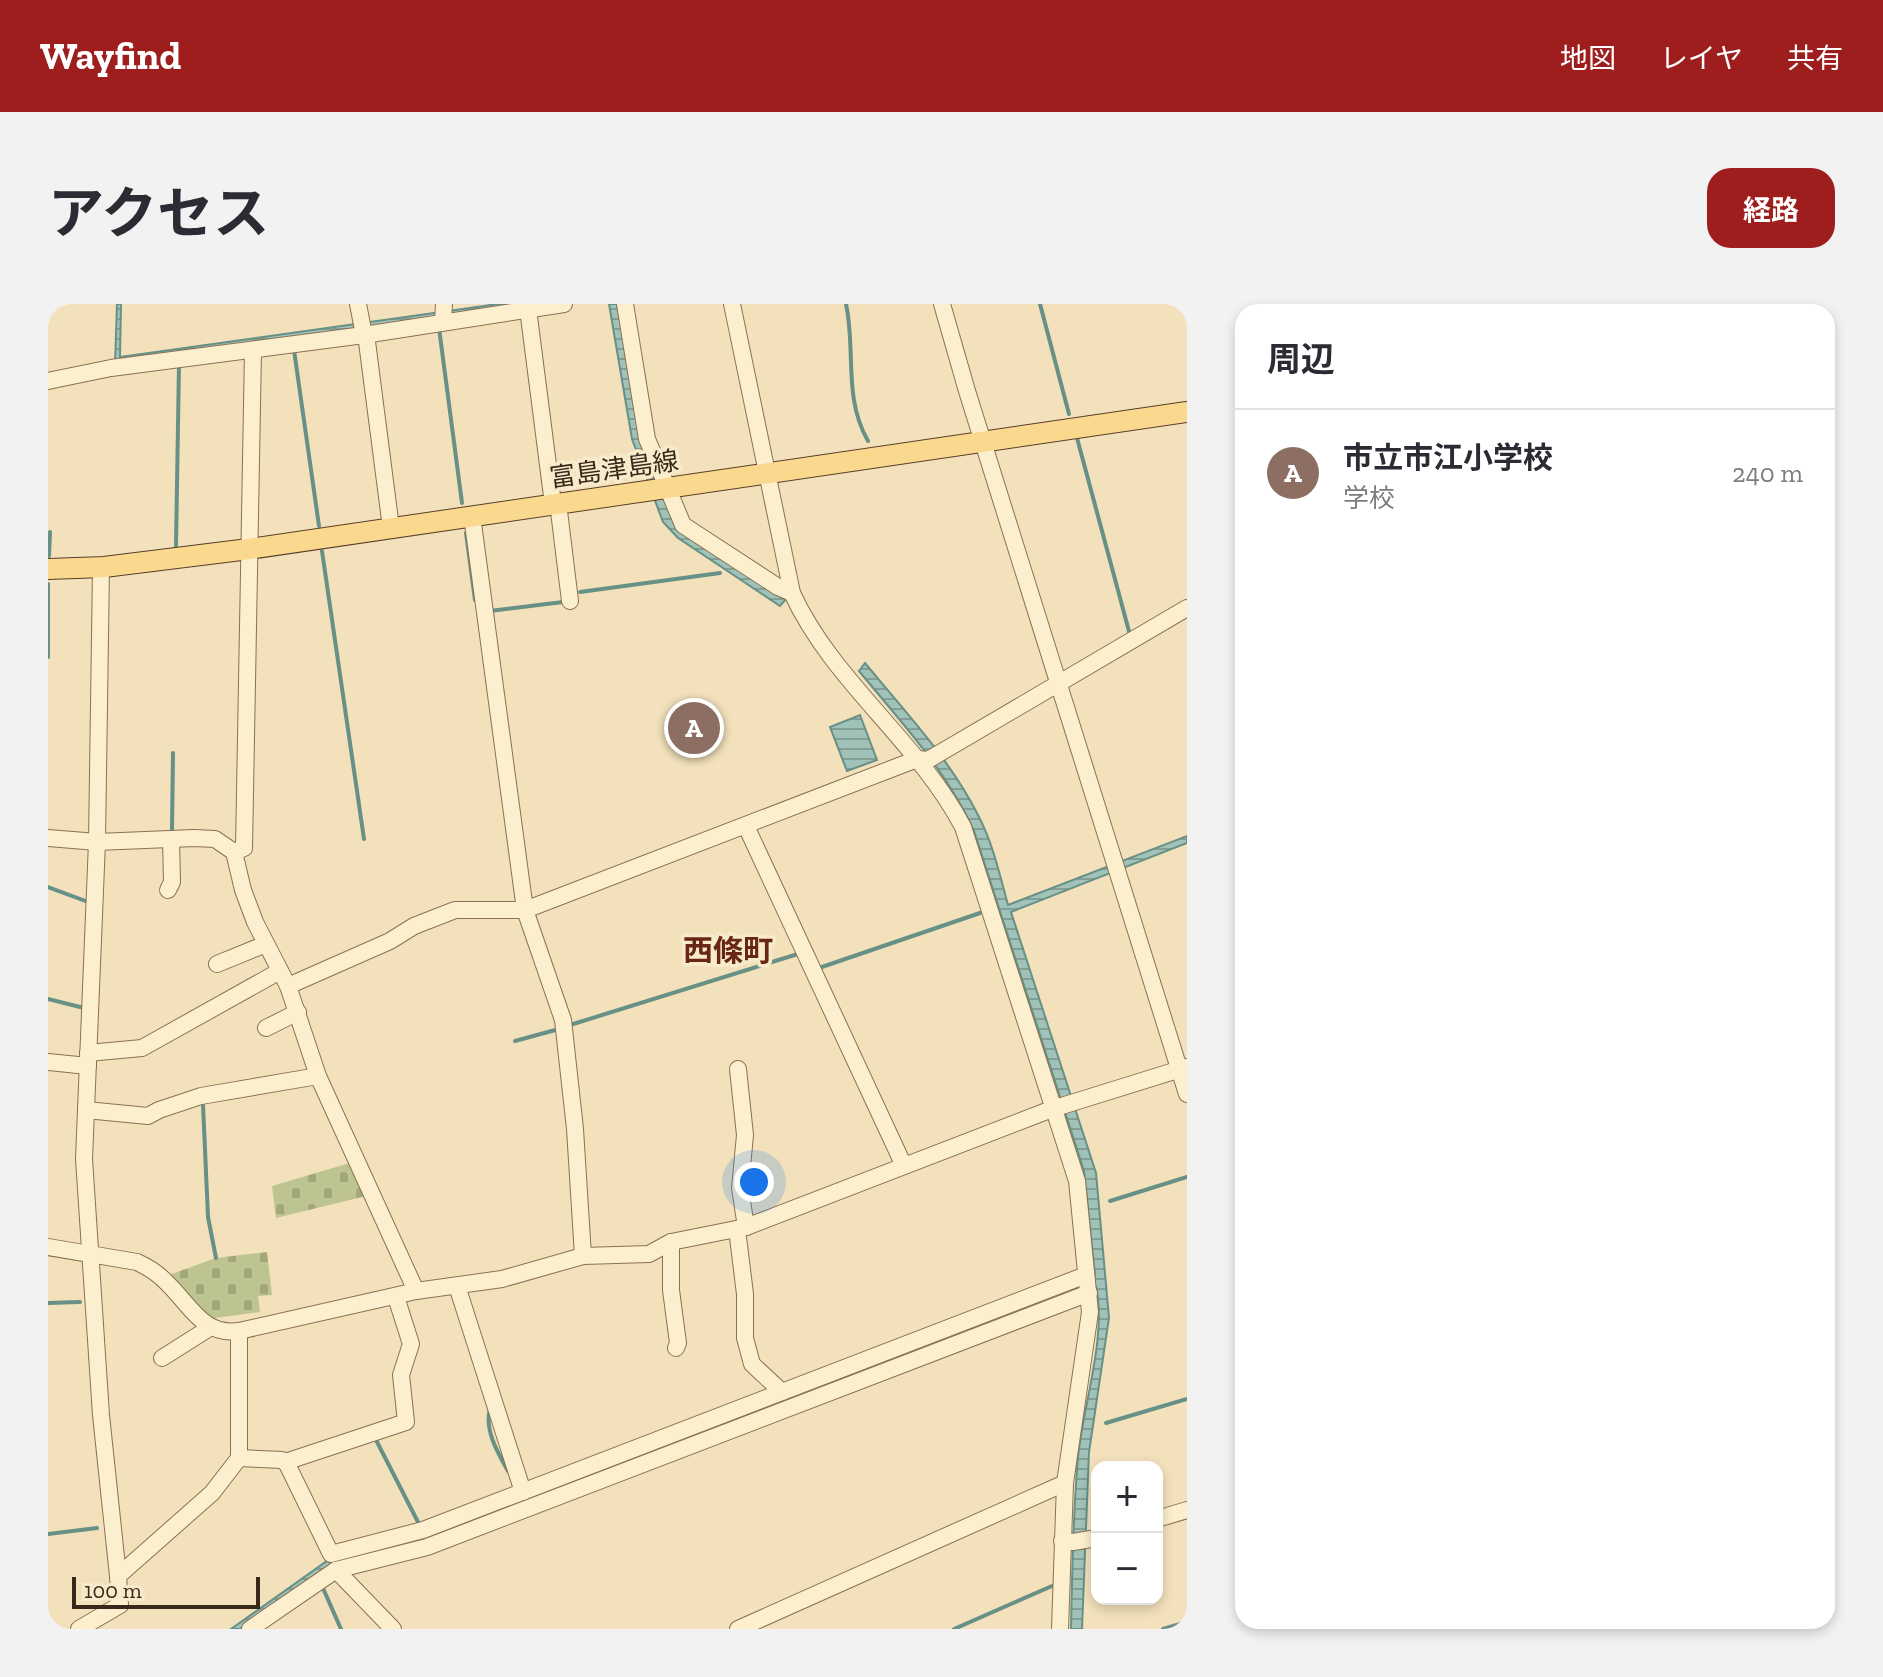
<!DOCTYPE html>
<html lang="ja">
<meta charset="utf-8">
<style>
:root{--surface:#fff;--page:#f2f2f3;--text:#2b2b33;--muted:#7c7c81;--line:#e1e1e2;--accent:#9e1e1e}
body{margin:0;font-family:"Zilla Slab","Noto Sans JP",serif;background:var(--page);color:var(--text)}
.controls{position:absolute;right:24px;bottom:24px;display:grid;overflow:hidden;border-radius:16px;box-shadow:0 4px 12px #0003}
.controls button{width:72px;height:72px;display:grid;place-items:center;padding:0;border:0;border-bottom:2px solid var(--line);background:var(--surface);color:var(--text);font:40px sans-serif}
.scale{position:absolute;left:24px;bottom:20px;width:188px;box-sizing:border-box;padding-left:8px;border:4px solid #38281a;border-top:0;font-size:22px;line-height:28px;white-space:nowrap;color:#38281a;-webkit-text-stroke:6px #f8ebcb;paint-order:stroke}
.you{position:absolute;left:706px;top:878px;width:28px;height:28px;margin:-20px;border:6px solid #fff;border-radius:50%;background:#1a73e8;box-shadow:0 0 0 12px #1a73e833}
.badge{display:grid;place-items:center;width:52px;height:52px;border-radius:50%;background:var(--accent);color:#fff;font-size:26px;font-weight:700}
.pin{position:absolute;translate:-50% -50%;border:4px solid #fff;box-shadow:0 2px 8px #0006}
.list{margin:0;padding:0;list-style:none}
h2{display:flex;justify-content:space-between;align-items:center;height:104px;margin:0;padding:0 32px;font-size:34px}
h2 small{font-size:26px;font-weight:400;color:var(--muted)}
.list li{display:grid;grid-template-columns:52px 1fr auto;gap:24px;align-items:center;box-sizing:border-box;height:128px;padding:0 32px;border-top:2px solid var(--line)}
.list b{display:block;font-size:30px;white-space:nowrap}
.list p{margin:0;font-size:26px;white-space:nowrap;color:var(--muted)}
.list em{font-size:26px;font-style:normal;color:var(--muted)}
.map{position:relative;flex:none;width:1139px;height:1325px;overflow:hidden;border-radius:24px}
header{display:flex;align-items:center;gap:48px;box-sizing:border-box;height:112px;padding:0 40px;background:var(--accent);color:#fff}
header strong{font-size:38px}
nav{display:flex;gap:44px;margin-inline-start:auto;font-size:28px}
.intro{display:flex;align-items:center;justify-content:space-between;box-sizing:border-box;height:192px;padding:0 48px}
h1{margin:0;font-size:56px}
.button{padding:20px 36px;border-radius:24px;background:var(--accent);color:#fff;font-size:28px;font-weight:700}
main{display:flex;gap:48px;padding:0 48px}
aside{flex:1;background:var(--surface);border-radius:24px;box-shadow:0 4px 12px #0003}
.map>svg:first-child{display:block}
.cemetery{fill:url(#cemetery-stones)}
.water{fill:url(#water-rules);stroke:#679086;stroke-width:2}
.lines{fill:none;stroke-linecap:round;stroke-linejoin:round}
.stream{stroke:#679086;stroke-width:4}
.minor-casing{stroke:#8a7153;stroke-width:18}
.major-casing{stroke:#573e29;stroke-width:22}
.minor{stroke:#fcefce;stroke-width:16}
.major{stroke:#fad88e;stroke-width:20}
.labels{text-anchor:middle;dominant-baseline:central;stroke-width:7;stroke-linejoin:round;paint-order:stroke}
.street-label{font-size:26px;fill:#38281a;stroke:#f8ebcb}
.quarter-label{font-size:30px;font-weight:bold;fill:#682715;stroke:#f8ebcb}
</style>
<header>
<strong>Wayfind</strong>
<nav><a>地図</a><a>レイヤ</a><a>共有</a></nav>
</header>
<div class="intro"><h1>アクセス</h1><a class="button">経路</a></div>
<main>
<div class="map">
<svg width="1139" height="1325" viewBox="0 0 1139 1325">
<defs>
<pattern id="cemetery-stones" width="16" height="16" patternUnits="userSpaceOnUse" patternTransform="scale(2)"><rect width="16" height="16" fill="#bdc48f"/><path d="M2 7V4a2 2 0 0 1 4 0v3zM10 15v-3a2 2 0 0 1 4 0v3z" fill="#a3a87b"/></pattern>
<pattern id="water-rules" width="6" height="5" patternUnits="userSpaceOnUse" patternTransform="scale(2)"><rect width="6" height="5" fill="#a0c2b8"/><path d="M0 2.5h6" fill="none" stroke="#839e95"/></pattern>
</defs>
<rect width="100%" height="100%" fill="#f2e1bb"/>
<!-- cemetery -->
<g class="cemetery">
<polygon points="305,858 318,892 228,914 224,882"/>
<polygon points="219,948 224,991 210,992 212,1008 167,1014 156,1013 121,971 168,954"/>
</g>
<!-- water -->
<g class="water">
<polygon points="69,0 73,0 72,53 450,0 492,0 67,61"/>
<polygon points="561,0 572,0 626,214 739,294 732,302 630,234 615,218 584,135"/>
<path d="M817 359C857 408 903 456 931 513 945 540 952 572 960 601L1139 532V539L963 608 1048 869 1061 1014 1041 1148 1034 1325H1023C1024 1268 1025 1210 1030 1153 1035 1102 1059 1032 1048 983L362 1245 283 1262 192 1325H183L286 1252 1047 971 1036 867 926 527C899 467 853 418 811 367Z"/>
<polygon points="812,411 829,456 799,467 782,423"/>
</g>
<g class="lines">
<!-- stream -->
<g class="stream">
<path d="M798 0C808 46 795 94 820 137"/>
<polyline points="992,0 1021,110"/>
<polyline points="391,24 414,199"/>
<polyline points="246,46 271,222"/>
<polyline points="1029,134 1082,331"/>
<polyline points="418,229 427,296"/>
<polyline points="128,242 131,60"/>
<polyline points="274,247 316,535"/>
<polyline points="1,252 2,228"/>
<polyline points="532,288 672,269"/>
<polyline points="442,307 515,298"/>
<polyline points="0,353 0,280"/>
<polyline points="124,527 125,449"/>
<polyline points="0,583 43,599"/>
<polyline points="768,665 932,609"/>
<polyline points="0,695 36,704"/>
<polyline points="522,721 753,649"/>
<polyline points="467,737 511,725"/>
<polyline points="155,801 160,913 168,954"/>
<polyline points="1062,897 1139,873"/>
<polyline points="0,999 32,998"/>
<path d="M442 1105C436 1126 450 1149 460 1167"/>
<polyline points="1058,1119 1139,1095"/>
<polyline points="327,1134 372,1222"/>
<polyline points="0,1230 49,1224"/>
<polyline points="274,1282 293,1325"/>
<polyline points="906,1325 1004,1282"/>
<polyline points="1115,1325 1139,1318"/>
</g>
<!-- minor casing -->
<g class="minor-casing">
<g id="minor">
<polyline points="310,0 316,31"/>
<polyline points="577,0 599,135 635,221 730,283 744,289"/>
<path d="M684 0 744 289C785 378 870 437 915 523L1029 877 1042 1008 1017 1179 1012 1325"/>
<polyline points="894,0 919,87 1139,790"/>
<polyline points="480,5 505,200"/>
<polyline points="395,17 396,0"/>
<polyline points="318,30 343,224"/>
<polyline points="0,77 63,64 316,31 516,0"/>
<polyline points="510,199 522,297"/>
<polyline points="424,212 477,606 515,716 527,825 535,952"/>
<polyline points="53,264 49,538 36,855 53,1111 70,1272"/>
<polyline points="698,522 856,862"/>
<polyline points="0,534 49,538 146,534 167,535 186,548 195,586 207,618 240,682 270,772 368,987"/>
<polyline points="186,548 196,544 205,46"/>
<polyline points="120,586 124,578 123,535"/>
<polyline points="169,660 218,640"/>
<polyline points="240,682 342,637 366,622 407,606 477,606 869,455 880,456 1139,304"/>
<polyline points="218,724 250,708"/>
<polyline points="40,749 94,744 232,667"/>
<polyline points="0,758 40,762"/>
<polyline points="690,765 697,831 692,884 698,923"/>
<polyline points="38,806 100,812 111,806 153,792 270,772"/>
<polyline points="689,925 697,990 697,1034 704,1060 734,1088"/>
<polyline points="623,938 623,986 630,1039 628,1044"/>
<path d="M0 943 89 958C100 963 111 970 120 980 142 1001 155 1032 191 1027L368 987 454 975 535 952 601 950 623 938 698 923 1004 805 1139 763"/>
<polyline points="409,982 475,1188"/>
<polyline points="114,1054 163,1023"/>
<polyline points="191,1154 234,1156 239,1160 283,1250 375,1226 1038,971"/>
<polyline points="237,1158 358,1118 353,1071 363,1040 348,993"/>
<polyline points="1109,1215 1139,1206"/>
<polyline points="1014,1237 1025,1238 1049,1234"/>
<polyline points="288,1266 379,1243 1041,989"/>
<polyline points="31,1325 72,1301 70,1272 164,1189 191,1154 191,1027"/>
<polyline points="202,1325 288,1266 345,1325"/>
<polyline points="690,1325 1017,1179"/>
</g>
</g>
<!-- major casing -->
<g class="major-casing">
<polyline id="major" points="0,265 56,263 201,245 1139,108"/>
</g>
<!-- minor -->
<use href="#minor" class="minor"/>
<!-- major -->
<use href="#major" class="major"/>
</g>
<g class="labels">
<!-- street labels -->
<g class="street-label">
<text transform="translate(566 165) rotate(-8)">富島津島線</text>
</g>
<!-- quarter labels -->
<g class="quarter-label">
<text x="680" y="647">西條町</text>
</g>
</g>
</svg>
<div class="controls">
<button>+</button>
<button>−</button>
</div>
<div class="scale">100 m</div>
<div class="you"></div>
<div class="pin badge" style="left:646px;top:424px;background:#8d6e63">A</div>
</div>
<aside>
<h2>周辺<small></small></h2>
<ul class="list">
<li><span class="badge" style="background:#8d6e63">A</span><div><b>市立市江小学校</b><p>学校</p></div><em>240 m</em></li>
</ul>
</aside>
</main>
